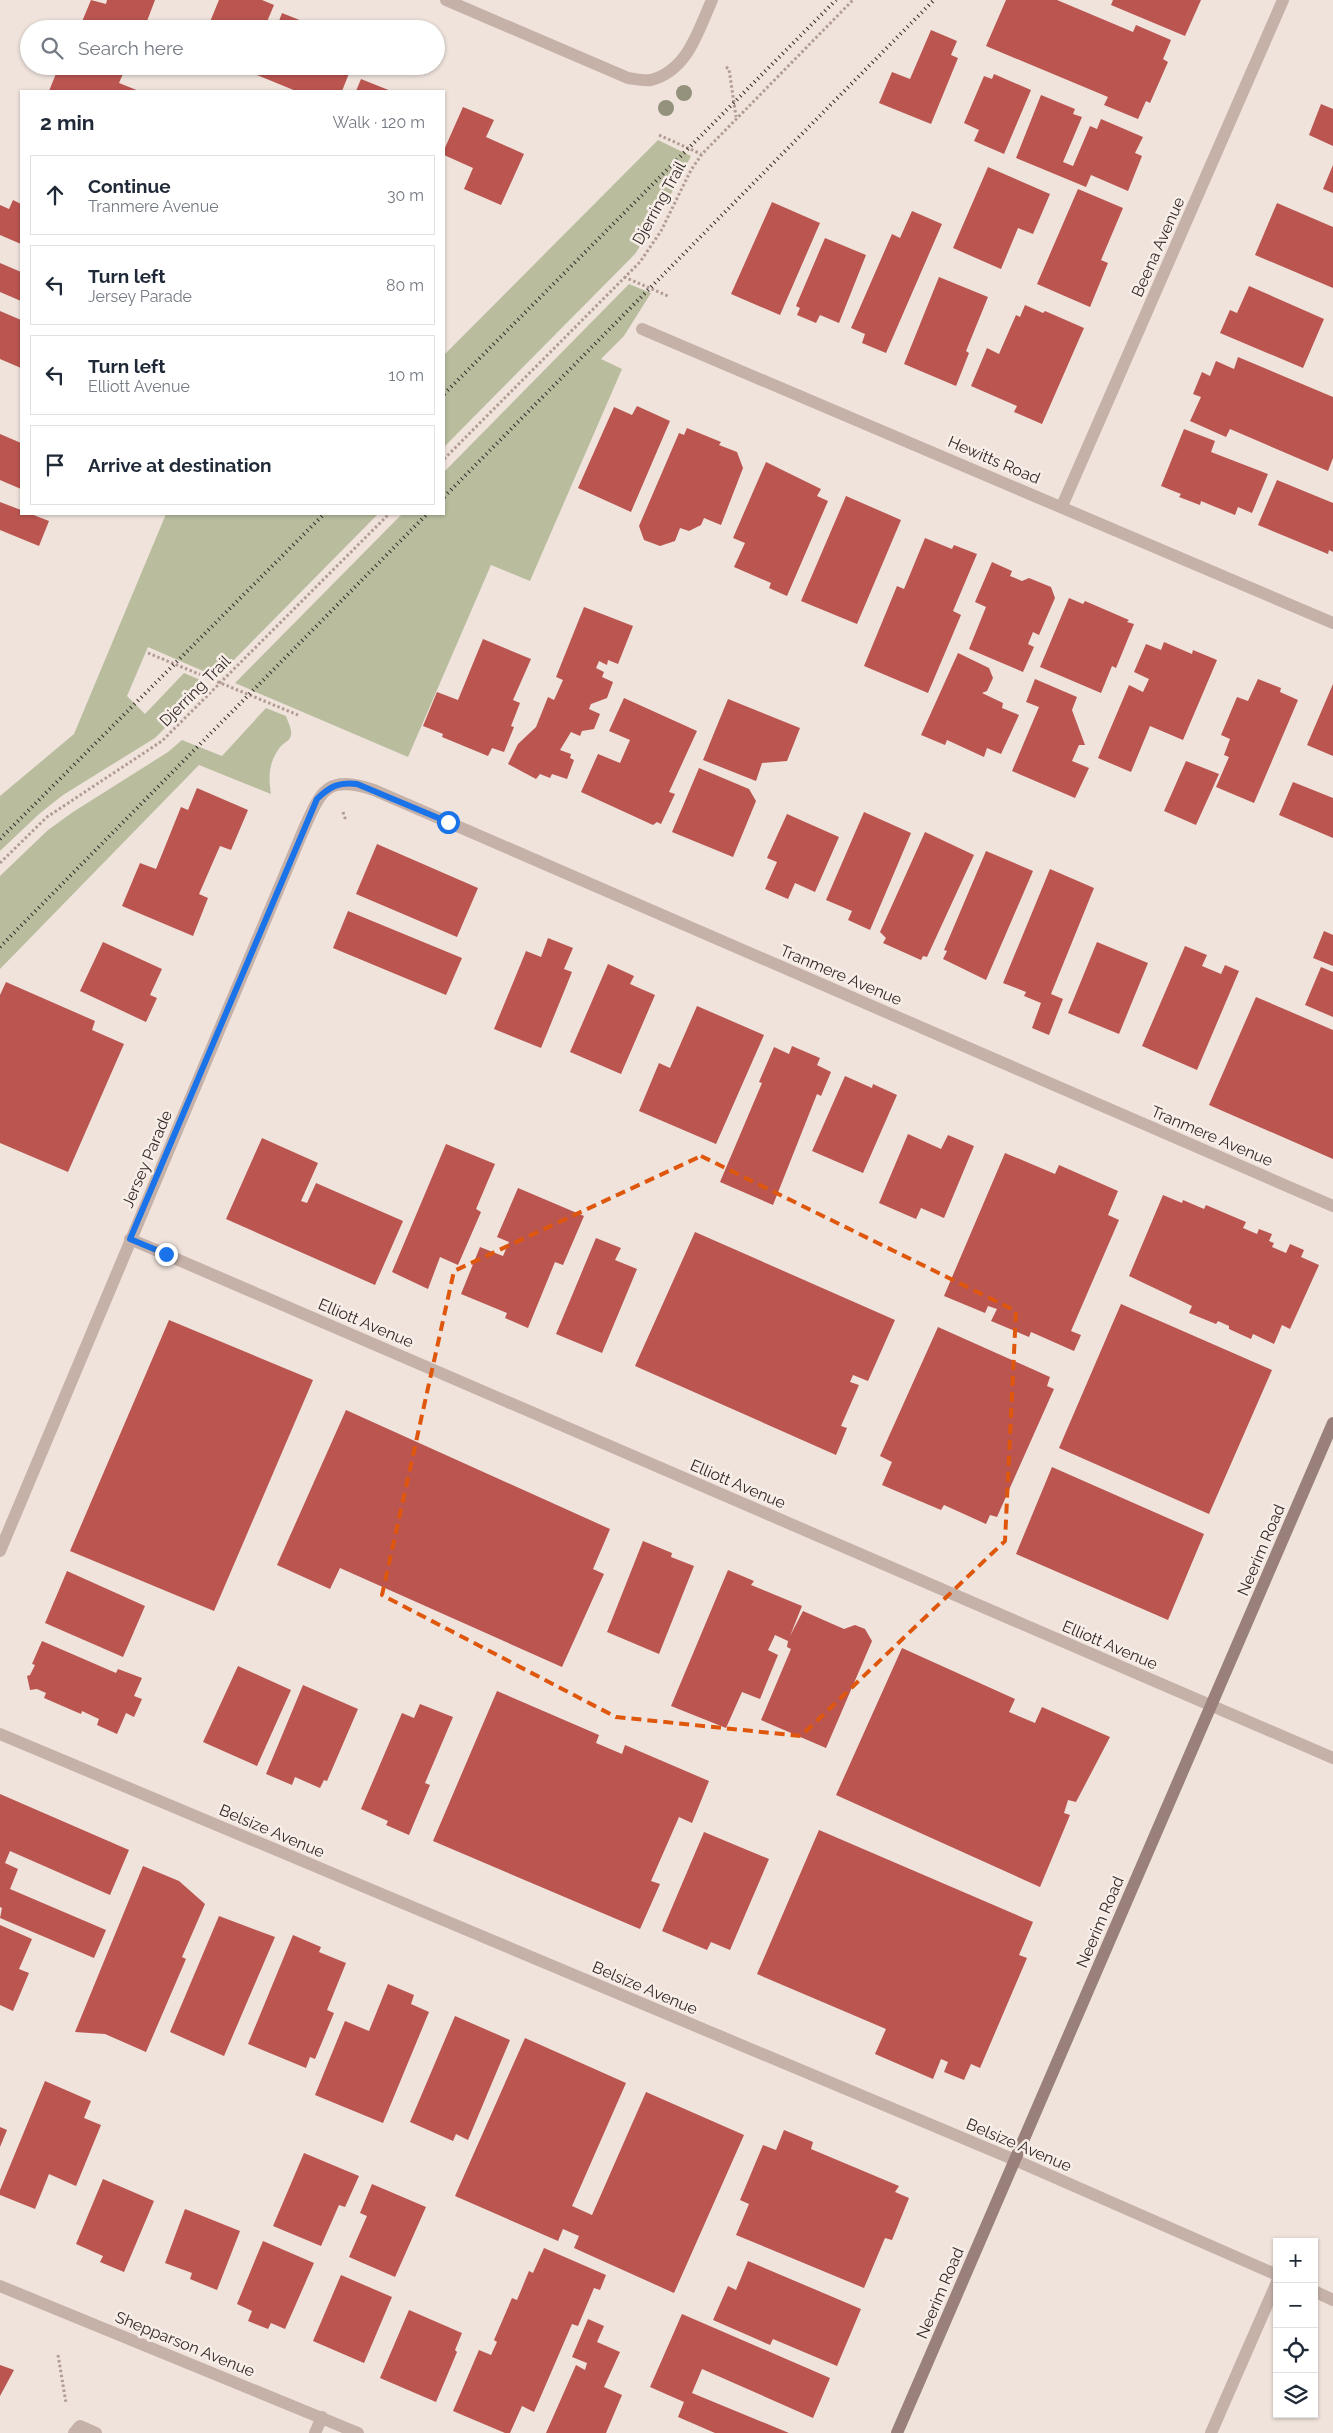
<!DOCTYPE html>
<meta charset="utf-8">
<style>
:root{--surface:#fff;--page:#f2f2f3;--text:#1f2937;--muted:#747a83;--line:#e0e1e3}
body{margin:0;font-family:Raleway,sans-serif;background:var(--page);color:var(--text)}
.controls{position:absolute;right:15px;bottom:15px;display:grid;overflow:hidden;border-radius:0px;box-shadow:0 1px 4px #0004}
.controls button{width:45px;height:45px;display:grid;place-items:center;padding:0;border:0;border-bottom:1px solid var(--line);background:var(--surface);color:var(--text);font:25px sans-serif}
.stop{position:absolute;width:15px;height:15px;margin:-11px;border:4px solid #1a73e8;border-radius:50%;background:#fff}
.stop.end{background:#1a73e8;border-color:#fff;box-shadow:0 1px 5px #0008}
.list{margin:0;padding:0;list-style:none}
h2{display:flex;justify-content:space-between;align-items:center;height:65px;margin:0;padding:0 20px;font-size:21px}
h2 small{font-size:16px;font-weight:400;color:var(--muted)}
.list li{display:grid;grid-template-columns:32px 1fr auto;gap:15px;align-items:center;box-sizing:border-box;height:80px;margin:0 10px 10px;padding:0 10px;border:1px solid var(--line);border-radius:0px}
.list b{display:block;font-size:19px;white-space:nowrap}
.list p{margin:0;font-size:16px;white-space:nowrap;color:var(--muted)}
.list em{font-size:16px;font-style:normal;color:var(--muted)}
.icon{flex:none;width:28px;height:28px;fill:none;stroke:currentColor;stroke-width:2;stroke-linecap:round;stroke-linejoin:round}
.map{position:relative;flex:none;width:1333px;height:2433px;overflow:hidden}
.search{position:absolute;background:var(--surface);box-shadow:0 1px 4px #0004;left:20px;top:20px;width:425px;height:55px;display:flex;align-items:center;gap:12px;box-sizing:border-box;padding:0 18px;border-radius:28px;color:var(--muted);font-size:19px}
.panel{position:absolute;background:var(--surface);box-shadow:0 1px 4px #0004;left:20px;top:90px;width:425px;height:425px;border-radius:0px}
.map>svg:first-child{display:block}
.green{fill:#b9bd9e}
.building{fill:#ba5550}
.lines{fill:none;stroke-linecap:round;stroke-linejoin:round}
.path{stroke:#b29b94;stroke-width:3;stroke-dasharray:2.5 2.5;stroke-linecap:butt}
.service{stroke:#c6b1a9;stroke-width:12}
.minor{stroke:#c6b1a9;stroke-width:12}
.secondary{stroke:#9a807b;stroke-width:12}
.rail{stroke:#342a28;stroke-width:4;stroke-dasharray:1 4;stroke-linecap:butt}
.tree{fill:#94927d}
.route{stroke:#1a73e8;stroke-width:6}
.marked{fill:none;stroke:#df570d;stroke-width:4;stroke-dasharray:10 6;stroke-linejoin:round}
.labels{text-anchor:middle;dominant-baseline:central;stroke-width:5;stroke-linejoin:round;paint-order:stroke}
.street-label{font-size:16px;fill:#342a28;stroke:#f8eee8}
</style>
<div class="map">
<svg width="1333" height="2433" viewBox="0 0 1333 2433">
<rect width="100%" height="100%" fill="#efe3dc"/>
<!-- green -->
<g class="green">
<polygon points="658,140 691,156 662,211 635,254 444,447 444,355"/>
<polygon points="629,284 651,293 624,336 601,359 622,369 530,581 491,565 408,757 235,683 402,514 444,514 444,472"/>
<polygon points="166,514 378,514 220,674 210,674 148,647 127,696 145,714 184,673 205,682 205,688 155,738 63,795 39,814 0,851 0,796 74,734"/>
<path d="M266 708 286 716C288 722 292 729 291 735 290 741 285 742 281 746 269 761 268 775 271 794L199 765 0 969V876L48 830 73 812 168 752 182 740 222 756Z"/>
</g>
<!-- building -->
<g class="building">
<polygon points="91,0 106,4 107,0 155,0 144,29 94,29 81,24"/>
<polygon points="219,0 262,0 274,5 264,29 207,29"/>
<polygon points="1006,0 1057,0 1133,32 1136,25 1171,40 1163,59 1168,62 1150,103 1146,101 1138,119 1104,105 1108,97 986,46"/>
<polygon points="1113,0 1201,0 1185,36 1111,5"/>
<polygon points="282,13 322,29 276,29"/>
<polygon points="931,30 957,41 951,55 958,58 931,124 879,103 892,72 910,79"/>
<polygon points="59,66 124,66 126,67 119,83 139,91 49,91"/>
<polygon points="227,66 249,66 246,74"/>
<polygon points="261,66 352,66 342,91 296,91 257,75"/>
<polygon points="994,74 1031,90 1004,154 974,141 979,130 964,123 984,76 992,79"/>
<polygon points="361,79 391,91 356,91"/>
<polygon points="1041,95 1075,109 1073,114 1082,117 1063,162 1073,166 1090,126 1097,129 1101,119 1143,137 1135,153 1142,156 1128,191 1091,175 1086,187 1016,158"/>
<polygon points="1321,104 1333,109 1333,146 1309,135"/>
<polygon points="463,107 494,120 486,137 524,154 501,205 464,189 473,168 444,155 444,150"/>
<polygon points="1333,165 1333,193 1323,189"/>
<polygon points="988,167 1050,194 1033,234 1018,228 1001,269 953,248"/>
<polygon points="1078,189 1123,208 1101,260 1108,263 1090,307 1037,284"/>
<polygon points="13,200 21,204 21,244 0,235 0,205 9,209"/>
<polygon points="772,202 820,223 780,315 731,294"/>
<polygon points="1277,203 1333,227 1333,288 1255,255"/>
<polygon points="912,211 942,224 886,353 862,343 865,334 851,328 892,234 900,238"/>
<polygon points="825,238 866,255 839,323 820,315 816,323 797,315 800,308 796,306"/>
<polygon points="0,263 21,272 21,301 0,292"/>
<polygon points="939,277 988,297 966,351 969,353 956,386 904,364"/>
<polygon points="1249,286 1324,319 1303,368 1220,333 1230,310 1237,313"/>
<polygon points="1025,305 1043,313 1045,311 1084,328 1042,424 1014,412 1017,406 971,386 987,348 999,354 1016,315 1020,317"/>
<polygon points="0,311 21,320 21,368 0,359"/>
<polygon points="1238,357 1333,397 1333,458 1328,471 1230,429 1226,437 1190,421 1201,397 1193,394 1202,372 1210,376 1216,361 1234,369"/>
<polygon points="637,406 670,421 631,512 578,488 614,407 632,415"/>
<polygon points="687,428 721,442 719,445 737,452 743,468 721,525 704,518 701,525 689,531 680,528 675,541 660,546 644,540 639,526 679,433 684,435"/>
<polygon points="1184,429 1215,441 1211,452 1268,474 1252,513 1238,507 1235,515 1201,501 1200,505 1179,497 1181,494 1161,486"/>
<polygon points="0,434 21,443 21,489 0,480"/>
<polygon points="766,462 821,489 817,496 828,501 787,596 769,588 771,583 734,567 745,543 733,538"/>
<polygon points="1277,480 1333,503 1333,552 1329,550 1328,554 1258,525"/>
<polygon points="846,496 901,520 857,624 801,601"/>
<polygon points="0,502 21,510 21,514 31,514 49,521 39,546 0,530"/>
<polygon points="925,538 952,549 954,545 977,554 953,611 961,615 928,693 864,666 897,586 904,589"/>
<polygon points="992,562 1012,571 1010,576 1022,581 1029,578 1051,587 1055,598 1039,635 1033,632 1028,644 1034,647 1023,672 969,649 986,607 975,602"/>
<polygon points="1069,598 1083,604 1085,601 1129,620 1127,622 1134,624 1116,668 1112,666 1101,693 1040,667"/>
<polygon points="584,607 633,626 618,664 608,660 607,665 599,661 596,668 604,672 602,677 613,682 607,698 591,704 589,709 600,714 594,729 582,731 580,736 571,732 560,750 571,754 570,758 574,760 567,779 552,774 550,778 540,774 536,779 508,764 518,744 536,727 548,697 554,700 563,680 556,677"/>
<polygon points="483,639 531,659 513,700 520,703 511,726 514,727 504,752 492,748 488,756 442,737 443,734 423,726 437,692 458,700"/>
<polygon points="1164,642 1192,654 1193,650 1217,660 1183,740 1150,726 1131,772 1098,758 1129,685 1143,692 1149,679 1134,672 1146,644 1161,650"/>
<polygon points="958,653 989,668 993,678 987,691 982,693 1003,703 1002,708 1019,715 1001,754 987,748 984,757 947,740 945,745 921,735"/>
<polygon points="1035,679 1077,697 1072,710 1085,745 1079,745 1072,761 1089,768 1075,798 1012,771 1039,707 1026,702"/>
<polygon points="1258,679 1281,688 1280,692 1298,700 1254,803 1216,787 1229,757 1224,755 1230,739 1221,735 1237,697 1248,701"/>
<polygon points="1333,684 1333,756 1307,745"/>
<polygon points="624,698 697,731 669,792 675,794 661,824 657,822 653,825 581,792 598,754 620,763 630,740 609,731"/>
<polygon points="728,699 800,728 787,761 762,763 756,781 703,760"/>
<polygon points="1186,761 1219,774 1196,825 1164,811"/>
<polygon points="699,768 749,789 756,801 733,857 672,832"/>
<polygon points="1293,782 1333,798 1333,838 1279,815"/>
<polygon points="197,788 248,810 231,850 220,846 199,894 208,898 193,936 122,906 140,863 156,869 181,807 188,810"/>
<polygon points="864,812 911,833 870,930 848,920 852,911 826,900"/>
<polygon points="787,814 839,837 815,892 795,883 788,899 765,889 777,862 767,858"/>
<polygon points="925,832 974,855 927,957 923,956 921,960 883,943 886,938 880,932"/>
<polygon points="377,844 478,888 457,937 356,894"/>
<polygon points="986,851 1033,871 986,980 943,959 947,951 944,950"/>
<polygon points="1050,869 1094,888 1051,994 1063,999 1049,1035 1032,1028 1041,1003 1024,996 1026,992 1003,983"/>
<polygon points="348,911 462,958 446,995 333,948"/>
<polygon points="1324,931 1333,935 1333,966 1313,958"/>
<polygon points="548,938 573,948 564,969 572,972 541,1048 494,1029 526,951 541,957"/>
<polygon points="103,942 162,969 150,995 157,998 146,1022 80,991"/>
<polygon points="1097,942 1148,963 1119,1034 1068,1013"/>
<polygon points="1185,946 1207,955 1202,966 1221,974 1225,965 1239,971 1197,1070 1142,1046"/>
<polygon points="608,964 634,976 630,984 655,995 621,1074 570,1052"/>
<polygon points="1321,967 1333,972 1333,1017 1305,1005"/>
<polygon points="6,982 95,1021 92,1030 124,1044 68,1172 0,1143 0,995"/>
<polygon points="1256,997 1333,1030 1333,1159 1209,1105"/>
<polygon points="697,1006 764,1035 716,1144 639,1111 659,1063 670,1068"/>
<polygon points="792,1046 820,1058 817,1065 831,1072 821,1096 817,1094 773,1205 720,1182 762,1083 759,1082 774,1047 789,1054"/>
<polygon points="845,1076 872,1088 873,1084 897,1095 863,1173 812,1151"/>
<polygon points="908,1134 941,1149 948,1135 974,1146 944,1218 921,1208 916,1219 879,1203"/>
<polygon points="262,1138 318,1163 301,1201 307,1203 316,1183 403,1221 375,1285 226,1219"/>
<polygon points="446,1144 495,1164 476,1209 481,1212 458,1265 440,1257 428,1289 392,1272"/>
<polygon points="1005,1153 1055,1174 1059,1165 1118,1191 1108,1215 1119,1220 1071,1331 1081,1335 1074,1351 1031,1332 1029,1337 991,1321 997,1309 988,1306 985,1313 944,1296"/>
<polygon points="518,1188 584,1216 563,1265 555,1262 528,1328 505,1318 507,1313 461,1294 480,1247 503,1256 509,1242 497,1237"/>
<polygon points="1163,1195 1182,1203 1183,1200 1204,1209 1206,1205 1246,1222 1243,1228 1257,1234 1259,1229 1272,1234 1269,1241 1274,1243 1272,1247 1286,1253 1290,1244 1304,1250 1301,1257 1319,1265 1290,1329 1282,1325 1274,1344 1253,1334 1251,1339 1229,1329 1229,1326 1218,1321 1216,1324 1189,1313 1192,1306 1129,1276"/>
<polygon points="695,1232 895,1320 868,1381 853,1375 850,1382 859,1385 841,1426 847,1428 836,1455 635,1366"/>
<polygon points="596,1238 621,1248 615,1260 637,1269 602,1353 556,1334"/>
<polygon points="1121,1304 1272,1370 1209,1514 1059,1448"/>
<polygon points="169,1320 313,1380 214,1611 70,1551"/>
<polygon points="938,1327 1050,1377 1047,1386 1054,1389 997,1517 990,1515 986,1524 944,1505 941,1510 882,1485 892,1462 880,1456"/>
<polygon points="346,1410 610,1529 593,1569 604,1574 562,1667 340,1568 330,1589 277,1565"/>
<polygon points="1052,1467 1204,1534 1168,1620 1016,1554"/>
<polygon points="643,1541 672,1553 671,1557 694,1566 659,1654 607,1632"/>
<polygon points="728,1570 754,1581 751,1585 802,1606 790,1636 803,1611 844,1629 855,1625 865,1629 872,1641 826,1748 761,1720 791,1649 787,1647 788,1641 775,1635 768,1650 778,1655 760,1699 742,1692 726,1728 671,1706"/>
<polygon points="67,1571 145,1606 123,1657 45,1623"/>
<polygon points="42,1641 116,1673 118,1669 142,1678 134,1696 142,1699 134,1717 126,1713 117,1734 97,1725 99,1719 82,1711 81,1714 44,1698 46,1693 37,1689 30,1690 27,1676 30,1675 35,1665 32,1664"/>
<polygon points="902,1648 1015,1699 1009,1712 1035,1723 1042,1707 1110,1737 1076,1802 1068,1800 1064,1813 1070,1815 1040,1887 836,1795"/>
<polygon points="238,1666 291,1690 257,1766 203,1742"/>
<polygon points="303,1685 358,1709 327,1781 324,1780 320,1788 295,1777 292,1785 266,1774"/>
<polygon points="497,1691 599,1735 596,1743 622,1754 625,1745 709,1781 692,1823 679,1817 651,1881 660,1884 640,1929 433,1841"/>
<polygon points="420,1704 453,1717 425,1783 430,1785 409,1835 386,1825 388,1821 361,1809 402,1713 414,1718"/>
<polygon points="0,1794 129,1850 110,1895 10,1851 5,1863 18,1869 10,1889 106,1930 94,1958 0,1918 2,1908 0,1907"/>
<polygon points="819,1830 1033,1922 1019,1955 1027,1958 980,2068 971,2064 964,2080 944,2072 948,2062 941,2059 933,2079 875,2054 886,2029 757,1974"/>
<polygon points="704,1832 769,1859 730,1950 711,1942 707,1950 662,1931"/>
<polygon points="143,1866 179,1881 205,1904 182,1957 186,1959 146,2052 105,2034 75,2032"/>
<polygon points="219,1916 275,1937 224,2056 170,2032"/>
<polygon points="0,1925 32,1939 19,1969 29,1973 13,2011 0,2005"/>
<polygon points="293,1935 321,1947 319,1952 346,1963 327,2010 334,2013 315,2059 310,2057 306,2068 248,2044"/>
<polygon points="388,1984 414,1995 411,2004 429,2012 383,2123 315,2095 345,2021 369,2031"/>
<polygon points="455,2016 510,2040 468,2140 456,2134 453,2141 410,2122"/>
<polygon points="525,2038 626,2083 572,2206 592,2215 646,2092 744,2135 674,2293 574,2248 579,2236 563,2229 558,2241 455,2196"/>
<polygon points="45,2081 91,2101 84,2118 101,2125 76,2186 49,2174 35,2209 0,2195 0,2190"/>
<polygon points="0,2127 7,2130 0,2147"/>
<polygon points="784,2130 813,2142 811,2149 899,2186 895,2192 909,2198 892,2240 885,2238 864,2288 736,2235 749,2204 740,2200 763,2145 776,2150"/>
<polygon points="304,2153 359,2176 345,2207 339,2205 321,2246 273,2226"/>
<polygon points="103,2179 154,2201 124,2272 100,2262 103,2256 76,2244"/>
<polygon points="372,2184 426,2207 395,2277 349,2257 367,2216 360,2213"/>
<polygon points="185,2209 240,2231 217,2290 190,2279 192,2273 165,2263"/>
<polygon points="263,2241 314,2263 285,2329 271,2323 268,2329 248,2321 252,2311 237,2304"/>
<polygon points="544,2248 606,2275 600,2290 594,2288 578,2326 572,2324 534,2412 522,2406 510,2433 505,2433 453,2411 479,2350 491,2355 497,2342 494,2340 512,2298 517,2300 529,2271 533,2273"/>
<polygon points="748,2261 861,2309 837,2366 773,2339 770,2345 713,2320 728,2286 736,2290"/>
<polygon points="341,2275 392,2297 364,2363 313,2341"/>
<polygon points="409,2310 462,2333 455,2350 457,2352 436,2402 380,2378"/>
<polygon points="682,2314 830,2378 813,2418 702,2369 692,2393 789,2433 715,2433 678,2417 684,2402 650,2387"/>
<polygon points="588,2319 604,2326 597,2342 620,2352 604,2387 622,2395 606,2433 546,2433 576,2365 585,2370 587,2363 572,2357"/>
<polygon points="0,2365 14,2370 0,2396"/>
</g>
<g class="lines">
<!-- path -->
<g class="path">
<polyline points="726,67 729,69 736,117"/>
<polyline points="659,135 701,154"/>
<polyline points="624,277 668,296"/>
<polyline points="444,459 640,262 661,231 691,170 702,154 853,0"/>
<polyline points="148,653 298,715"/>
<polyline points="343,812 346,821"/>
<polyline points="0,863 47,817 162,741 389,514"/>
<polyline points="58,2355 66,2403"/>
</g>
<!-- service -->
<g class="service">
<polyline points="74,2433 80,2426 96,2433"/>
<polyline points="315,2433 322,2417"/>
<polyline points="1211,2433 1277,2282"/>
</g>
<!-- minor -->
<g class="minor">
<path d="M446 0 628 78C635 79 645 81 651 80 688 70 698 31 712 0"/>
<polyline points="642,329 1333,623"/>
<polyline points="1062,506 1283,0"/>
<polyline points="130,1239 1333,1758"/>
<path d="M0 1551 303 831C321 791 326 774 374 790L1333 1206"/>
<polyline points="0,1734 1015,2160 1277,2275"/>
<polyline points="0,2286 358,2433"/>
<polyline points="1314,2291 1333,2300"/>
</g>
<!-- secondary -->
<polyline class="secondary" points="897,2433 1333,1423"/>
<!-- rail -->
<g class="rail">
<polyline points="444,394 836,0"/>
<polyline points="444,497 934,0"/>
<polyline points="0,839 324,514"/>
<polyline points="0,947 427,514"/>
</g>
</g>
<!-- trees -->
<g class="tree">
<circle cx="684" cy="93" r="8"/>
<circle cx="666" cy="108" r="8"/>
</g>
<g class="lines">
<!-- route -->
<path class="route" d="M166 1254 130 1239 317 799C330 786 339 782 357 784L448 822"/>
</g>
<!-- marked area -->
<path class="marked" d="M701 1156 1016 1311 1005 1541 801 1736 616 1717 382 1595 454 1271Z"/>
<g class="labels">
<!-- street labels -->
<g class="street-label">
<text transform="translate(659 203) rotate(-61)">Djerring Trail</text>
<text transform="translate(1158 247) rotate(-66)">Beena Avenue</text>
<text transform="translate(994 460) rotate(23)">Hewitts Road</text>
<text transform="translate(195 691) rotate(-45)">Djerring Trail</text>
<text transform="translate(841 975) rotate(23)">Tranmere Avenue</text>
<text transform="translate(1212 1136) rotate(23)">Tranmere Avenue</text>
<text transform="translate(147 1159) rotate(-67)">Jersey Parade</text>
<text transform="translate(366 1323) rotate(23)">Elliott Avenue</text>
<text transform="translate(738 1484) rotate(23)">Elliott Avenue</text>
<text transform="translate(1261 1550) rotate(-67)">Neerim Road</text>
<text transform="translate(1110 1645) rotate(23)">Elliott Avenue</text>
<text transform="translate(272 1831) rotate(23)">Belsize Avenue</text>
<text transform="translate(1100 1922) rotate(-67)">Neerim Road</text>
<text transform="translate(645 1988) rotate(23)">Belsize Avenue</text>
<text transform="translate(1019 2145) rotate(23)">Belsize Avenue</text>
<text transform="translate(940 2293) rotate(-67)">Neerim Road</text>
<text transform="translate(185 2344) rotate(22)">Shepparson Avenue</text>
</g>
</g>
</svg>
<div class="controls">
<button>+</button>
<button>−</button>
<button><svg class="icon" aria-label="locate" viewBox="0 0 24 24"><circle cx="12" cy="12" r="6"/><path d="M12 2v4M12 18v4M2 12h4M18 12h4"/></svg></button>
<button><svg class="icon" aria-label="layers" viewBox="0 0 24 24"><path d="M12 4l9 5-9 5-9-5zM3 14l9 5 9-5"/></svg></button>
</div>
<div class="stop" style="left:448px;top:822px"></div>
<div class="stop end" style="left:166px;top:1254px"></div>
<div class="search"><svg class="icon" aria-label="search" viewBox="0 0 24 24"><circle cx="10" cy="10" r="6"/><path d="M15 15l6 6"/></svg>Search here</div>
<section class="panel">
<h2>2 min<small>Walk · 120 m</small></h2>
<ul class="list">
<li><svg class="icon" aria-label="ahead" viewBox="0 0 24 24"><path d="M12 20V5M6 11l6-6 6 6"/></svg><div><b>Continue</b><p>Tranmere Avenue</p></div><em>30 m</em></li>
<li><svg class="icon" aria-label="left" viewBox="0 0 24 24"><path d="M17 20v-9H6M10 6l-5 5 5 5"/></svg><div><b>Turn left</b><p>Jersey Parade</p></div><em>80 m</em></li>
<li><svg class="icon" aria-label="left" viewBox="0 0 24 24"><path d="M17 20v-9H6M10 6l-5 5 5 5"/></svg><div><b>Turn left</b><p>Elliott Avenue</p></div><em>10 m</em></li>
<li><svg class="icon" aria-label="arrive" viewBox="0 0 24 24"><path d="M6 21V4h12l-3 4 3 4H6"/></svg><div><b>Arrive at destination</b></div></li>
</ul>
</section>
</div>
